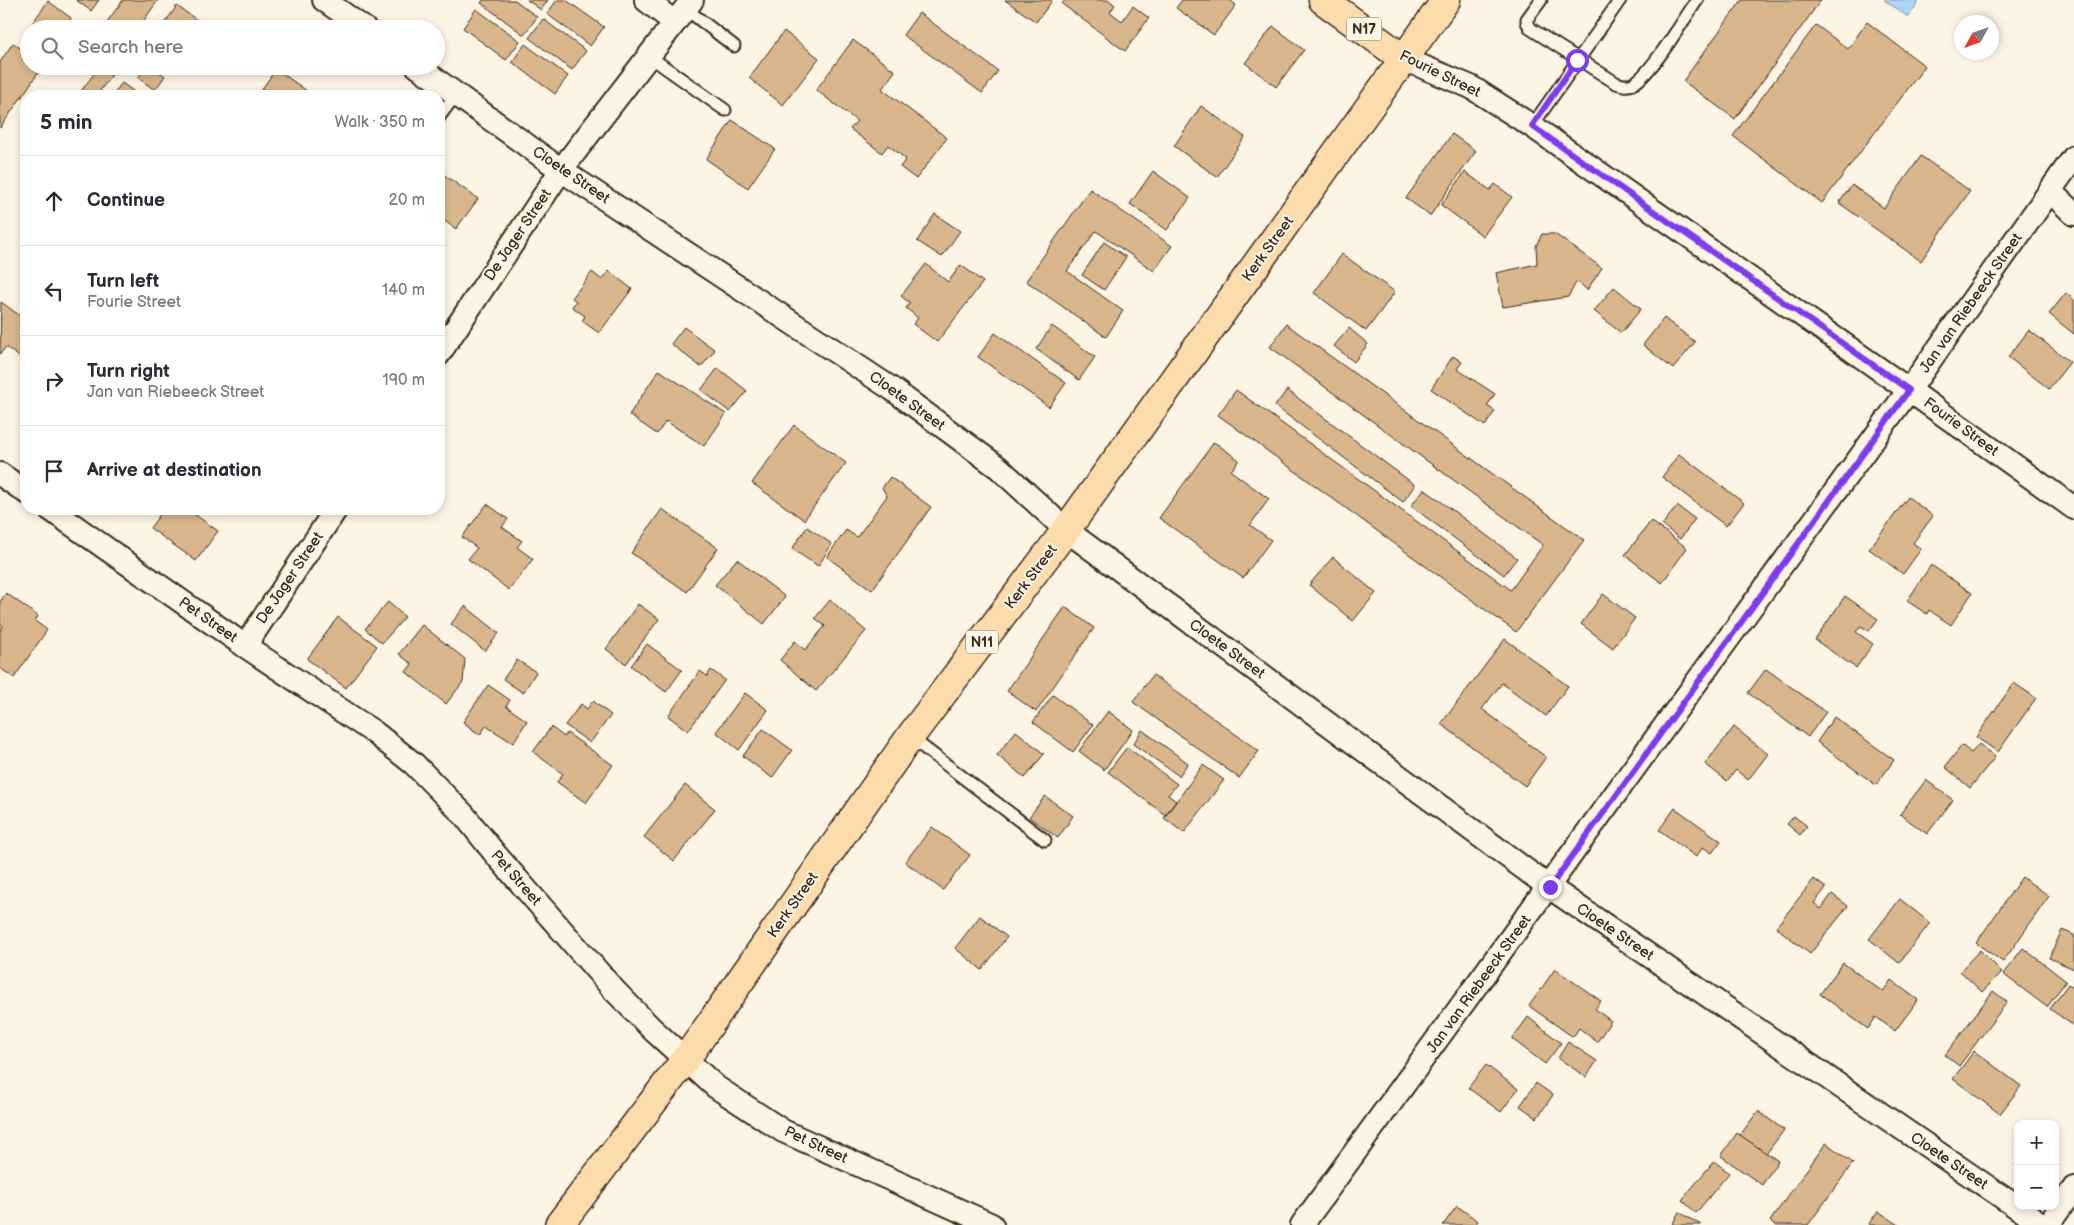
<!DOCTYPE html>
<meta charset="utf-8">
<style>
:root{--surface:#fff;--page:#f2f2f3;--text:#2b2b33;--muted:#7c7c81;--line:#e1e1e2}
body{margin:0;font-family:"Balsamiq Sans",sans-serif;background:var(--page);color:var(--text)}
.controls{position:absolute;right:15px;bottom:15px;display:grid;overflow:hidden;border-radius:10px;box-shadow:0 2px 8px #0003}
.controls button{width:45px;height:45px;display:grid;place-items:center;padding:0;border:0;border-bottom:1px solid var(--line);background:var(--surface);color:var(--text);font:25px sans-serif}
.compass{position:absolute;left:1954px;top:15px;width:45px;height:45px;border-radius:50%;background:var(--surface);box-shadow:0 2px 8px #0003;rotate:230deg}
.stop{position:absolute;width:15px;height:15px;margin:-11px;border:4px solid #7c3aed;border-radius:50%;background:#fff}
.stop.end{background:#7c3aed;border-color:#fff;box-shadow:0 1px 5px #0008}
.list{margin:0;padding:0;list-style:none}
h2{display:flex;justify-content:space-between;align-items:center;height:65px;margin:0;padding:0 20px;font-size:21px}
h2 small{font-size:16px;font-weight:400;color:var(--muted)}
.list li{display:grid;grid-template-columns:32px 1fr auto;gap:15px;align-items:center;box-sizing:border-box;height:90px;padding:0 20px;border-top:1px solid var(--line)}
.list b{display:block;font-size:19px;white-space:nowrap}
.list p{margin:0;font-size:16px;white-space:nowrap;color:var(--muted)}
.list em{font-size:16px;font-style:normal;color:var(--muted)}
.icon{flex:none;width:28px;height:28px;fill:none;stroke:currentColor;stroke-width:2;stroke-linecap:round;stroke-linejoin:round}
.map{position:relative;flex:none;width:2074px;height:1225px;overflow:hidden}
.search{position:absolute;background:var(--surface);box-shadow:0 2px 8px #0003;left:20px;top:20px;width:425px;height:55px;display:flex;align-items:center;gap:12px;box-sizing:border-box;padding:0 18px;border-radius:28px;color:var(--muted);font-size:19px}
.panel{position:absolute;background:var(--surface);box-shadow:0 2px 8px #0003;left:20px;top:90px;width:425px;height:425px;border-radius:20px}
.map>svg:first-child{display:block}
.water{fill:#acd5f7;stroke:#7f91a0}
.building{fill:#d9b68b;stroke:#3b2a1e}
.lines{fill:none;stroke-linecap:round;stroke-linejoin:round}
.service-casing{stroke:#3b2a1e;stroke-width:15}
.minor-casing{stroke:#3b2a1e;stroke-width:26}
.trunk-casing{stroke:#3b2a1e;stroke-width:31}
.service{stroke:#fcf5e5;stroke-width:11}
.minor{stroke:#fcf5e5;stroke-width:22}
.trunk{stroke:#fddcac;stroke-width:28}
.route{stroke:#7c3aed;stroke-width:6}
.labels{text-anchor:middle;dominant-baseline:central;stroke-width:4;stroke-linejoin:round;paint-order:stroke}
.shield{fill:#fcf5e5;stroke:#75675a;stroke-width:1}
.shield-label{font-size:14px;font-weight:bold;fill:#3b2a1e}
.street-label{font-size:15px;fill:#3b2a1e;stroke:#fcf5e5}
</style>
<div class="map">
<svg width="2074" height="1225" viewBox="0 0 2074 1225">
<rect width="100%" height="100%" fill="#fcf5e5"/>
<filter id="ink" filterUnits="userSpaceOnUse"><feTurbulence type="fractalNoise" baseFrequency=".02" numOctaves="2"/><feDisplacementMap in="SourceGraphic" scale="10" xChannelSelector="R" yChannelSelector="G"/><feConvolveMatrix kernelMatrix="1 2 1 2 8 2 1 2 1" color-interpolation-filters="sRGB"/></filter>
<g filter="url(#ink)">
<!-- water -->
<polygon class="water" points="1884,0 1920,0 1908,17"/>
<!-- building -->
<g class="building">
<polygon points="76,0 99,0 91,11"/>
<polygon points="123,0 158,0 138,29 117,29 107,22"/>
<polygon points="483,0 515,0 537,17 524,35 481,3"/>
<polygon points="527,0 548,0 541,10"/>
<polygon points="557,0 566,0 604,27 590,46 547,14"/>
<polygon points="1005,0 1051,0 1052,1 1036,22"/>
<polygon points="1065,0 1109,0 1115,5 1110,12 1122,21 1133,6 1149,18 1125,51 1062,4"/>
<polygon points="1182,0 1230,0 1236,5 1214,35 1176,8"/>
<polygon points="1742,0 1821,0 1735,119 1683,81"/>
<polygon points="48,1 71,18 64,29 37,29 31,25"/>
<polygon points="177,6 208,28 208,29 160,29"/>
<polygon points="476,9 520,41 506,60 463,28"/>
<polygon points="919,13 998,71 982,93 903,35"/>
<polygon points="543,19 586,51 572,70 529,38"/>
<polygon points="1867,22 1925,66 1822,203 1733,136 1816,25 1848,49"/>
<polygon points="1273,26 1304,50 1276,87 1245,63"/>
<polygon points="784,31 819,58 783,105 749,78"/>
<polygon points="853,40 895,71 882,89 947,138 916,179 900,167 906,159 888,145 882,153 850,129 857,121 816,90"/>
<polygon points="13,43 29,54 29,66 43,66 0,128 0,62"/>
<polygon points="525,44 568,76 555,94 512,62"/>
<polygon points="100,66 108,66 115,71 96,96 87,96 81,91"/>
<polygon points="147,66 151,66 165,76 155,90 138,78"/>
<polygon points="276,69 314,96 257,96"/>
<polygon points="122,83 140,96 112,96"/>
<polygon points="1201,106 1245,137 1217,177 1174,146"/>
<polygon points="732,120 775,149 748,188 706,159"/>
<polygon points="1452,134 1476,151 1430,216 1406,198"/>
<polygon points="1921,156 1970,191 1921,261 1839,203 1852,185 1884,208"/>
<polygon points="439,171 478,199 456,229 439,217"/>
<polygon points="1153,171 1190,198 1167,230 1130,204"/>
<polygon points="1465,172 1490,190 1495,184 1512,197 1483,236 1441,205"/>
<polygon points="1090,189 1172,246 1154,271 1096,231 1067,271 1123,311 1106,337 1026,281"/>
<polygon points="935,214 960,231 942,257 917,241"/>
<polygon points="1542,234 1555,234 1602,268 1587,290 1577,281 1568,297 1503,307 1496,273 1537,264 1536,246"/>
<polygon points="1104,242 1126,257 1104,290 1082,275"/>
<polygon points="1342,254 1395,292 1366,331 1314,293"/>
<polygon points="926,264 948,282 961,265 983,282 937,342 913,324 918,318 906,308 910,303 901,296"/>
<polygon points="609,271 632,289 599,333 582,321 585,316 572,307 576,301 572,298 592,272 602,280"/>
<polygon points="1614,287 1641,309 1621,333 1594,311"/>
<polygon points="2066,293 2074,300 2074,334 2049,314"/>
<polygon points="1,302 26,320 26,362 6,347 0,354"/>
<polygon points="1664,318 1695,342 1673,369 1643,345"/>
<polygon points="1286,324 1584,540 1516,632 1218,415 1236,390 1511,590 1543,545 1270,347"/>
<polygon points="1052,326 1095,357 1079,380 1036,349"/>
<polygon points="684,327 715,350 701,367 671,344"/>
<polygon points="1349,328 1368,344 1354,362 1334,346"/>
<polygon points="2029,330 2070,362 2049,389 2008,357"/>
<polygon points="995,333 1066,383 1049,407 978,357"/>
<polygon points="1453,356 1462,362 1457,369 1495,394 1487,406 1495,411 1485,426 1431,389"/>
<polygon points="718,368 747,391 730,412 701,390"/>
<polygon points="659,370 726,414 704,446 666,421 657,434 629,415"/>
<polygon points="1287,390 1415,485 1403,502 1275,406"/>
<polygon points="794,425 846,463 804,520 752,483"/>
<polygon points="1214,442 1239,460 1231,471 1269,499 1250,525 1271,540 1243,578 1159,518"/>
<polygon points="1679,454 1744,503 1726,526 1662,477"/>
<polygon points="890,477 931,507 872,590 827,557 846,530 857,537 887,496 882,488"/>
<polygon points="1424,489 1517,558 1504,575 1411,506"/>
<polygon points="1908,497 1933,516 1913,543 1921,549 1903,574 1869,549"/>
<polygon points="487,504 508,519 502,527 522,541 517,547 533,559 509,590 468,559 477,548 462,537"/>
<polygon points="1677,506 1695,519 1680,539 1662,525"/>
<polygon points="164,509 187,509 218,531 196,561 150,528"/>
<polygon points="662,509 718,548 687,592 631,553"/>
<polygon points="1651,521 1687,548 1662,583 1625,555"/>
<polygon points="807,527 832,544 818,566 792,549"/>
<polygon points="1333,557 1376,593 1353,621 1309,585"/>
<polygon points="737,559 785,597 764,624 715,585"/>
<polygon points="1931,565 1972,593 1951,625 1929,610 1927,614 1907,601"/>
<polygon points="6,593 38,616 35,621 47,630 14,678 0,668 0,631 3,626 0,624 0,602"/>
<polygon points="1603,594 1635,618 1613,648 1581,624"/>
<polygon points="1845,596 1878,619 1869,631 1861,626 1856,632 1873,644 1856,668 1815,640"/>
<polygon points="830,600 866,631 816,691 780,660 795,641 805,650 825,626 815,618"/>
<polygon points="388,602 405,617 382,643 365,629"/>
<polygon points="638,604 659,619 626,664 606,649"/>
<polygon points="465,606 499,633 485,651 451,624"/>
<polygon points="1065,607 1094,628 1036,712 1007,691"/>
<polygon points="338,617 377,646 346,688 307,659"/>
<polygon points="422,625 465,659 463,682 446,704 406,672 412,664 399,654"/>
<polygon points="1505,639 1568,686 1546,716 1502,683 1482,709 1546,757 1525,786 1441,724"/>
<polygon points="647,644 682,670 666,692 631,666"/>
<polygon points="517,660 536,672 523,693 503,679"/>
<polygon points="1766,669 1826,712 1808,737 1748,693"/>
<polygon points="711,670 725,680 688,731 668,716 700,671 707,676"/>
<polygon points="1153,675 1259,751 1239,778 1133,702"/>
<polygon points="2014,683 2036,698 1998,752 1976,737"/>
<polygon points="488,685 510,700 506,706 527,721 513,743 486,726 480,735 463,722"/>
<polygon points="745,693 768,710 739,750 716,732"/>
<polygon points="1053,695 1093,725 1073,752 1033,722"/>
<polygon points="593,701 611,715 590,743 565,725 581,704 587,709"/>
<polygon points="1108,711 1133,730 1104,770 1079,751"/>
<polygon points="1834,717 1894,760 1876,785 1817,742"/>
<polygon points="551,727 564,737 567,733 613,765 586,803 557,782 563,774 533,752"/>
<polygon points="1734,727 1768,754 1748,780 1736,770 1727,781 1705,764"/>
<polygon points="763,729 792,750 772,778 743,756"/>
<polygon points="1142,730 1188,763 1179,776 1133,744"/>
<polygon points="1016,731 1044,754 1025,778 997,755"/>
<polygon points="1979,744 1995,757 1970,788 1945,767 1962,745 1971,753"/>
<polygon points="1127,747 1177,784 1168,795 1176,801 1165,815 1108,772"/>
<polygon points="1203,765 1224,780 1184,833 1164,818"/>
<polygon points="1926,780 1953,800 1927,834 1900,814"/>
<polygon points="685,785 715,809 674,861 644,837"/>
<polygon points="1045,796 1073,816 1058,838 1029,817"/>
<polygon points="1675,808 1721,841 1712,853 1703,847 1696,857 1659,830"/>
<polygon points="1794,816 1807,826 1800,835 1787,824"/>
<polygon points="932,827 970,855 943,890 905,862"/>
<polygon points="2022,877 2049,896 2003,962 1976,943"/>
<polygon points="1814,879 1826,888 1814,903 1821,909 1832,894 1848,906 1810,954 1776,927"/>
<polygon points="1900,899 1930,923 1899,963 1869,939"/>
<polygon points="980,916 1007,937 982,970 955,948"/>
<polygon points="2062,930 2074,935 2074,969 2049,958"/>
<polygon points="2023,948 2066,981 2047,1007 2003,974"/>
<polygon points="1980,950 2002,972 1982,992 1960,971"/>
<polygon points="1843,963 1883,992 1891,980 1918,1000 1895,1031 1876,1017 1868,1029 1820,994"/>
<polygon points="1555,969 1601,1001 1595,1009 1611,1021 1597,1042 1579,1028 1573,1037 1529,1006"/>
<polygon points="2068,984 2074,988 2074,1026 2050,1009"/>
<polygon points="1993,991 2007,1002 1959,1066 1945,1055"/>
<polygon points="1528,1017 1561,1043 1545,1064 1512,1039"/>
<polygon points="1568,1042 1597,1061 1586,1077 1558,1058"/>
<polygon points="1974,1051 2021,1086 2000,1114 1953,1079"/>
<polygon points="1486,1065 1518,1089 1501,1112 1468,1088"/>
<polygon points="1536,1083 1553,1095 1537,1118 1520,1106"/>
<polygon points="1758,1111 1784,1130 1763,1158 1738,1138"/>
<polygon points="1737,1133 1778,1161 1762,1185 1721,1156"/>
<polygon points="1826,1143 1853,1163 1808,1225 1775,1225 1770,1221"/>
<polygon points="1714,1161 1729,1173 1696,1213 1682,1200"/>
<polygon points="1457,1206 1478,1221 1475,1225 1443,1225"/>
<polygon points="1878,1211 1899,1225 1868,1225"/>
<polygon points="1679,1212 1701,1225 1672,1225"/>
</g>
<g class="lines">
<!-- service casing -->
<g class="service-casing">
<g id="service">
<path d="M1541 0 1527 19V22L1531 29 1616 83C1622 85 1628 87 1634 83 1651 74 1685 18 1697 0"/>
<polyline points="686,9 734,46"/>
<polyline points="649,56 725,110"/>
<polyline points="439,117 456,94"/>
<polyline points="1532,126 1620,0"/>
<polyline points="910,737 1045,840"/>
</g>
</g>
<!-- minor casing -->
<g class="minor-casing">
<g id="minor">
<polyline points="324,0 365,29"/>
<polyline points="646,0 674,22"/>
<polyline points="1404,59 1471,87 1532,126 1909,390 2074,508"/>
<polyline points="417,66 561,170 892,389 999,468 1066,530 1549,887 2043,1225"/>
<polyline points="2050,191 2074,214"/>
<polyline points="439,354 561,170 692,0"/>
<polyline points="0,474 26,492"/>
<polyline points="50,509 245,646 375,733 414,764 464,815 496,855 614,990 652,1029 716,1087 783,1131 992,1225"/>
<polyline points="245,646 336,509"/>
<polyline points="1302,1225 1909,390 2074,157"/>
<polyline points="2048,1225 2074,1188"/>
</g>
</g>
<!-- trunk casing -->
<g class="trunk-casing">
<g id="trunk">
<polyline points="1323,0 1404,59"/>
<polyline points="559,1225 685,1060 910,737 1066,530 1446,0"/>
</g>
</g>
<!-- service -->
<use href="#service" class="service"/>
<!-- minor -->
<use href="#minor" class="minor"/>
<!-- trunk -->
<use href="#trunk" class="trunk"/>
</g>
</g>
<g class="lines" filter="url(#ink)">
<!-- route -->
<polyline class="route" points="1550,887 1909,390 1532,126 1577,60"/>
</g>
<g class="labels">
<!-- shield labels -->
<g class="shield">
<rect x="1346.5" y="17.5" width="35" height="23" rx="4"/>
<rect x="966" y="630.5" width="32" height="23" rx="4"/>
</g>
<g class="shield-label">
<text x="1364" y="29">N17</text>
<text x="982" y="642">N11</text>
</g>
<!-- street labels -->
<g class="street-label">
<text transform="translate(1440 74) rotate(26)">Fourie Street</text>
<text transform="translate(571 175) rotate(34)">Cloete Street</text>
<text transform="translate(518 235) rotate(-56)">De Jager Street</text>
<text transform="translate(1268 249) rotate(-54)">Kerk Street</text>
<text transform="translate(1971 303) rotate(-55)">Jan van Riebeeck Street</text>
<text transform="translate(907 401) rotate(36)">Cloete Street</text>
<text transform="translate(1961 427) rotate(36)">Fourie Street</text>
<text transform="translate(1031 577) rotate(-53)">Kerk Street</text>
<text transform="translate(290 578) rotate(-56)">De Jager Street</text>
<text transform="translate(208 620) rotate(35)">Pet Street</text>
<text transform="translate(1227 649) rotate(36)">Cloete Street</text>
<text transform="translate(516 878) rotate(49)">Pet Street</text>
<text transform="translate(793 905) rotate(-55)">Kerk Street</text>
<text transform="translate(1615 932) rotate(34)">Cloete Street</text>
<text transform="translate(1479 984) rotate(-54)">Jan van Riebeeck Street</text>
<text transform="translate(816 1145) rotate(25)">Pet Street</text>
<text transform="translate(1949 1161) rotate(34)">Cloete Street</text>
</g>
</g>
</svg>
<div class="controls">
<button>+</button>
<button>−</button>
</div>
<svg class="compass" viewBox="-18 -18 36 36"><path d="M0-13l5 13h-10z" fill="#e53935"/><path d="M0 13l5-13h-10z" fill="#7c7c81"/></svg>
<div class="stop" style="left:1577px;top:60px"></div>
<div class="stop end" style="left:1550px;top:887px"></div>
<div class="search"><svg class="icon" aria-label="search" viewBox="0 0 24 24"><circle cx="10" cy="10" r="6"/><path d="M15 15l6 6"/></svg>Search here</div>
<section class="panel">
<h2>5 min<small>Walk · 350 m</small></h2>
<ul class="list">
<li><svg class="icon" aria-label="ahead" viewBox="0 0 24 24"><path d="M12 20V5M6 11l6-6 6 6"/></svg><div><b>Continue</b></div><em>20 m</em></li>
<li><svg class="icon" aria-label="left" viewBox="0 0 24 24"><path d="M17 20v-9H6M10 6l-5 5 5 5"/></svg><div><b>Turn left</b><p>Fourie Street</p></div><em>140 m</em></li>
<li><svg class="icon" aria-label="right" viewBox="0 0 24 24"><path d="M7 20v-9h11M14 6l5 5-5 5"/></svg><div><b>Turn right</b><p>Jan van Riebeeck Street</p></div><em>190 m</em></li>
<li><svg class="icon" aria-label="arrive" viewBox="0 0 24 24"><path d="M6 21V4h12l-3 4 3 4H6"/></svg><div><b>Arrive at destination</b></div></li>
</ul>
</section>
</div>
